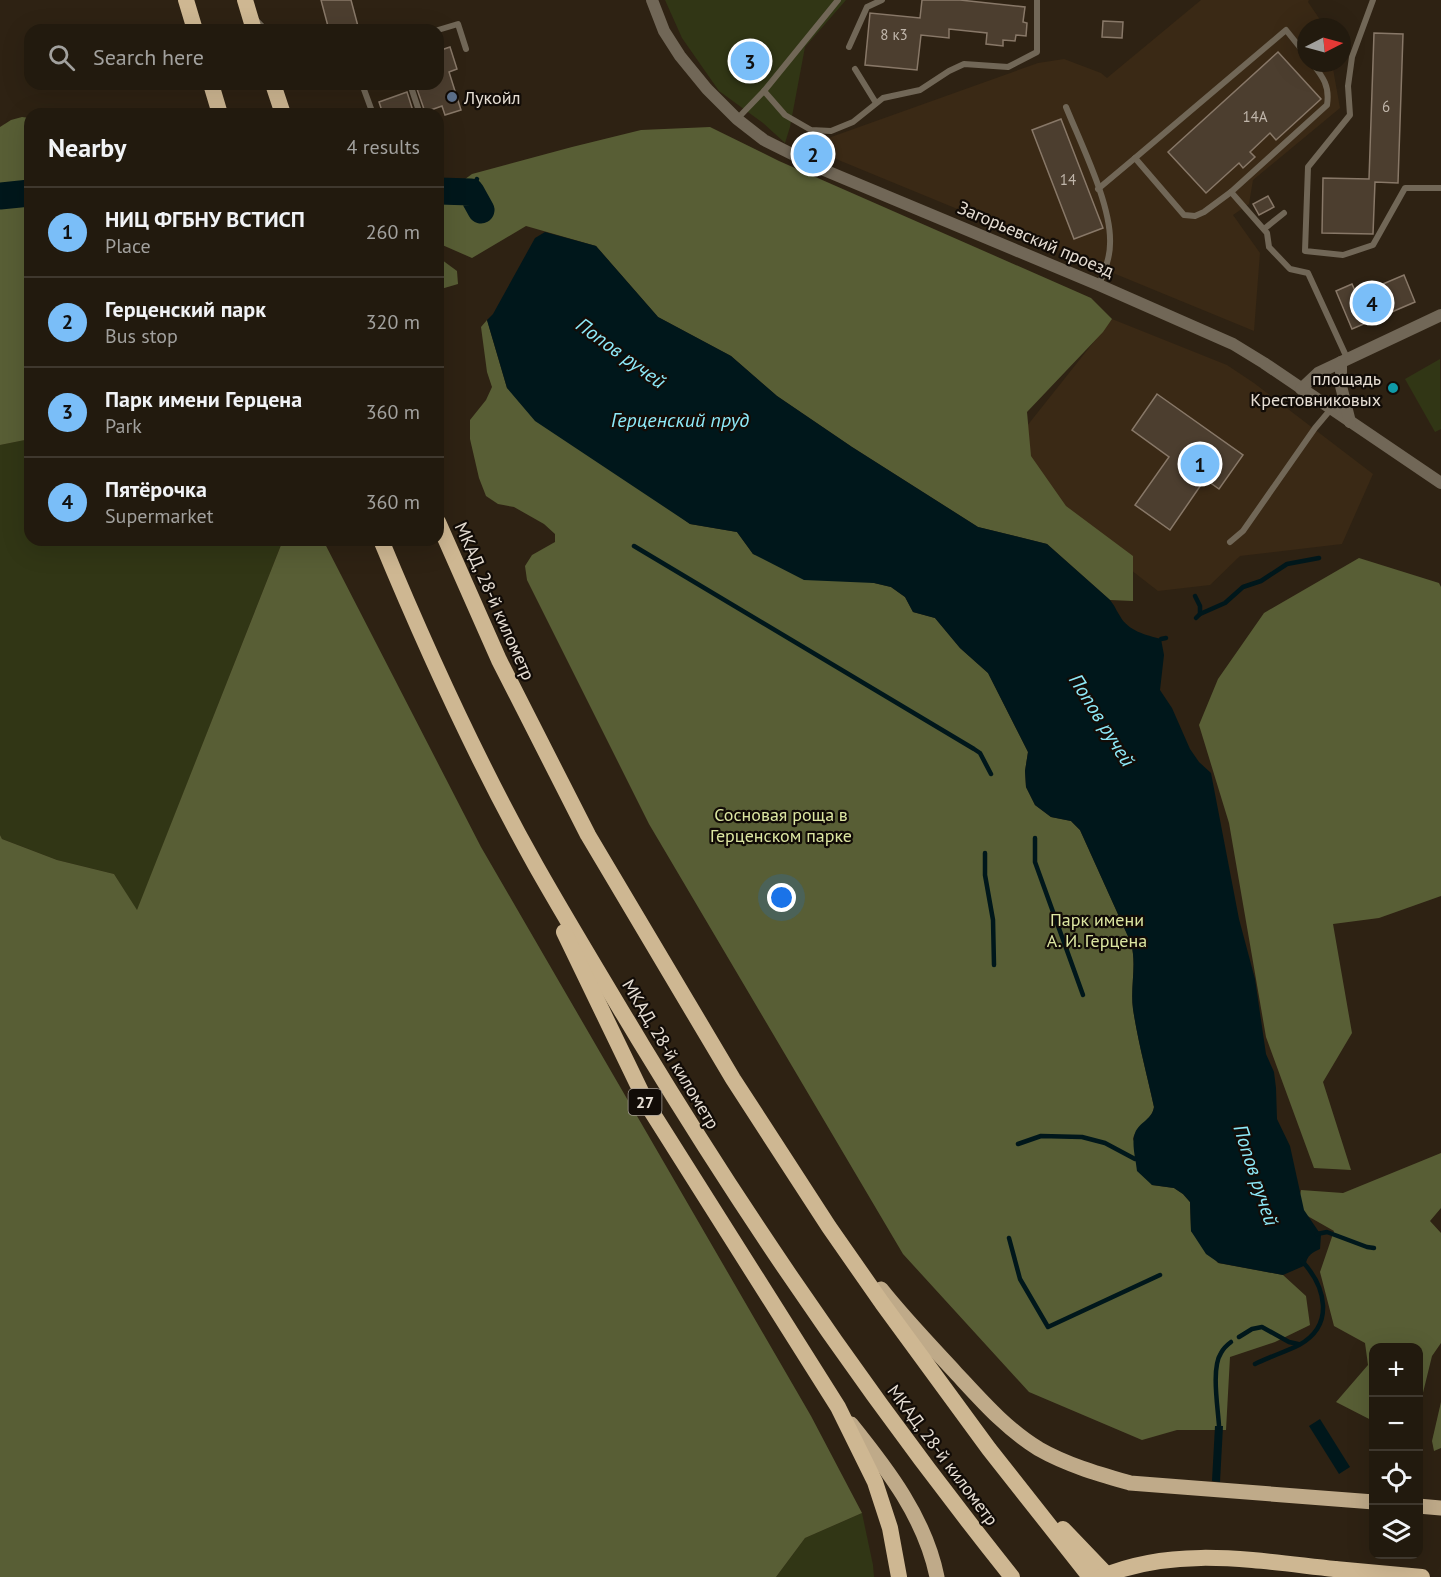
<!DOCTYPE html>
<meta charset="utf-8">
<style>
:root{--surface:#221a0e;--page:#2a2317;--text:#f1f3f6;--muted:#a2a19e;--line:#3f382e;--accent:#7abef8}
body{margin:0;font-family:"PT Sans",sans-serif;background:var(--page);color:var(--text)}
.controls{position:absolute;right:18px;bottom:18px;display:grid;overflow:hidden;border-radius:12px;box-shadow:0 6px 24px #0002}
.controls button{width:54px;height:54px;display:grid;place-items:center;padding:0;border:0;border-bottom:2px solid var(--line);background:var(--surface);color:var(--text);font:30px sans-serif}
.compass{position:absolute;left:1297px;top:18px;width:54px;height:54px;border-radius:50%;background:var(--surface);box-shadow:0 6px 24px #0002;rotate:84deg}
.you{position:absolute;left:782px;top:898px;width:21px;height:21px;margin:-15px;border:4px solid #fff;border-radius:50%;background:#1a73e8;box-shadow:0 0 0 9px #1a73e833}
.badge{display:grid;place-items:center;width:39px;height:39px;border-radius:50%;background:var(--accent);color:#111;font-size:20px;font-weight:700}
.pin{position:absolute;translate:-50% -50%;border:3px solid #fff;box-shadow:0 2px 6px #0006}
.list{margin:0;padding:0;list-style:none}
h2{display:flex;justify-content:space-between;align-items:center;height:78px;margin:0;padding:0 24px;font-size:26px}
h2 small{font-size:20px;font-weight:400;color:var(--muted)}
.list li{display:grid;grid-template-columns:39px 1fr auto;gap:18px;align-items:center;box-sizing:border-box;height:90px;padding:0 24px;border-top:2px solid var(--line)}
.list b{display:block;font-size:22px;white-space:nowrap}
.list p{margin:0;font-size:20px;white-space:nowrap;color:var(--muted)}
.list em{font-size:20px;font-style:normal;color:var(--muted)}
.icon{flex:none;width:33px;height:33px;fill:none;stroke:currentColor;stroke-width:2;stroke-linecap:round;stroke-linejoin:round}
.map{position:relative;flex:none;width:1441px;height:1577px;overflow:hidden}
.search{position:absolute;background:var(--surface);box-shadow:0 6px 24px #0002;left:24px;top:24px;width:420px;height:66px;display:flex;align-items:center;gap:15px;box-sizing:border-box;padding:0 21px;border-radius:18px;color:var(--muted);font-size:22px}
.panel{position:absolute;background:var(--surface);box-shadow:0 6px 24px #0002;left:24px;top:108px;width:420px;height:438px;border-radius:18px}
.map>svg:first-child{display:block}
.built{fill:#3a2915}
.green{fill:#313615}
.forest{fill:#585e35}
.water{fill:#00171b}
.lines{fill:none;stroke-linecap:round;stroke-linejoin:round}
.stream{stroke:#00171b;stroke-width:4.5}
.river{stroke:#00171b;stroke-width:27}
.building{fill:#4c3e2f;stroke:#887868;stroke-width:1.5}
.service{stroke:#716757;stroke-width:6}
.minor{stroke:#716757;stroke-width:12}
.primary{stroke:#bfaa89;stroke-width:15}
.trunk{stroke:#ceb792;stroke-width:16}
.trunk-bridge{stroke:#ceb792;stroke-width:16}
.service-dot{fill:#5c6f8a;stroke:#120c07;stroke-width:2}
.culture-dot{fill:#0f9aa8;stroke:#120c07;stroke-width:2}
.labels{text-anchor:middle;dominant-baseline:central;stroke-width:4.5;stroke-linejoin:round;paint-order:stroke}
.number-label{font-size:15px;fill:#c0b6ab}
.shield{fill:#120c07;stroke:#a69f96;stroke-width:1.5}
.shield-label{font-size:16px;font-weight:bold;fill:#e6ded4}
.poi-label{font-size:18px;fill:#e6ded4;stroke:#120c07;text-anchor:start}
.street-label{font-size:18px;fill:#e6ded4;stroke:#120c07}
.park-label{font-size:18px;fill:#dde7a2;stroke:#120c07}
.water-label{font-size:20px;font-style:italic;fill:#8eeaf9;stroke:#120c07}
</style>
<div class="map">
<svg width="1441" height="1577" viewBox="0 0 1441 1577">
<rect width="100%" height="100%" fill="#2e2213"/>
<!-- built -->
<g class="built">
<polygon points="1201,0 1309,0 1308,2 1325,27 1306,27 1306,63 1332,63 1340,108 1253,180 1249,204 1233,215 1260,253 1254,331 802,145 807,137 820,141 1038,63 1064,59 1101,73 1107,78"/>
<polygon points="1112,319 1227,365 1254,383 1373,474 1342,544 1240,556 1210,585 1158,591 996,465"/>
</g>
<!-- green -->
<g class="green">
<polygon points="665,0 846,0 805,47 790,127 785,143 763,123 719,91 682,38"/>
<polygon points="1440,359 1441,429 1435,432 1405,379"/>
<polygon points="30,439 30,540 283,540 137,911 114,874 57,860 2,839 0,835 0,445"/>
<polygon points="862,1513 873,1565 874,1577 776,1577 805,1538"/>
</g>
<!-- forest -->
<g class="forest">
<polygon points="22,117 30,118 30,177 11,187 0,188 0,127 11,120"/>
<polygon points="710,127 779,161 1091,298 1112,319 1103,332 1027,412 1031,456 1066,506 1133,556 1133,601 1110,600 1047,544 978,527 852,447 777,396 731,356 658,317 596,246 526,226 472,258 440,244 438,238 438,199 472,174 572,147 641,130"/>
<polygon points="22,201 30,202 30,439 0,445 0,203"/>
<polygon points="438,257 457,271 458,284 441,289 438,287"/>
<path d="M487 320 507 388 690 524 737 532 753 554 891 587 905 597 913 612 935 618 960 648 988 673 1028 752 1025 771 1026 787 1035 805 1051 817 1071 821 1080 830 1131 943C1137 965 1130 987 1133 1009 1138 1042 1147 1075 1154 1107 1152 1121 1137 1124 1133 1139L1152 1185 1174 1188 1183 1194 1190 1202 1191 1231 1218 1263 1283 1275 1306 1296 1310 1325 1275 1342 1230 1357 1226 1430H1177L1142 1440 1029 1392 903 1254 649 824 527 580 525 566 532 555 555 542V534L544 524 514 507 498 504 486 496 479 478 470 439V420L486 400 492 387 487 372 481 327Z"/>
<polygon points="283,540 323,540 481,847 811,1416 862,1513 805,1538 776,1577 0,1577 0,835 2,839 57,860 114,874 137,910"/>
<polygon points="1359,558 1439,583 1441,587 1441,896 1379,918 1333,924 1352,1033 1323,1082 1351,1170 1314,1168 1266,1037 1229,823 1199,725 1218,679 1264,613"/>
<polygon points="1441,1153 1441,1208 1430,1221 1441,1233 1441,1343 1432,1356 1419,1409 1418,1348 1374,1348 1373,1421 1336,1402 1368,1365 1365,1343 1334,1326 1320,1272 1334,1231 1297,1210 1301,1190 1343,1193"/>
<polygon points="1441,1402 1441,1448 1434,1451 1432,1441"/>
</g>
<!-- water -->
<g class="water">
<path d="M545 232 596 246 658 317 731 356 777 396 852 447 978 527 1047 544 1110 600C1115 606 1116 610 1120 616 1128 631 1146 635 1161 639L1164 655 1160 690 1172 708 1190 749 1199 762 1211 773 1239 919 1255 979 1266 1054 1274 1072 1276 1088 1277 1119 1290 1146 1304 1210 1321 1235 1320 1249C1313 1252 1306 1256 1306 1265L1283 1275 1219 1263 1206 1254 1191 1231 1190 1202 1183 1194 1174 1188 1152 1185 1137 1171C1136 1160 1131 1143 1135 1133 1140 1121 1152 1120 1154 1107 1147 1075 1138 1042 1133 1009 1130 987 1137 965 1131 943L1080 830 1071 821 1051 817 1035 805 1026 787 1025 771 1028 752 988 673 960 648 935 618 913 612 905 597 891 587 874 583 804 580 753 554 737 532 690 524 535 421 507 388 487 320 493 314 535 238Z"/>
<polygon points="1320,1419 1350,1467 1339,1474 1309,1426"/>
<polygon points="1215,1426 1223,1426 1220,1482 1212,1481"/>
</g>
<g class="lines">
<!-- stream -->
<g class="stream">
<polyline points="471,192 477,179"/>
<polyline points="634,546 974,749 980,753 991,774"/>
<polyline points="1195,596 1200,606 1200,614 1196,618"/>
<polyline points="1200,614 1225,603 1243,587 1261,581 1287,564 1319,558"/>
<polyline points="1161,639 1166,638"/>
<polyline points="1035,838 1035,862 1083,995"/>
<polyline points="985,853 985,875 993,920 994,965"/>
<polyline points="1018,1144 1041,1136 1082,1137 1105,1143 1135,1159"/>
<polyline points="1317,1234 1327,1232 1367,1247 1374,1248"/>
<polyline points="1009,1238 1020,1279 1048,1327 1160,1275"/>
<polyline points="1239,1337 1252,1329 1262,1327 1289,1342 1298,1344"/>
<path d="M1255 1364C1269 1357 1285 1352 1299 1345 1335 1325 1326 1287 1302 1261"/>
<path d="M1219 1426C1218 1408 1211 1368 1221 1353 1223 1349 1227 1345 1231 1342"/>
</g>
<!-- river -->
<g class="river">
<polyline points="439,191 471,192 481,210"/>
<polyline points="0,196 30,193"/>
</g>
</g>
<!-- building -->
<g class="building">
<polygon points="321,0 351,0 359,30 329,30"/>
<polygon points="922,0 960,0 1025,7 1023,22 1027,23 1026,36 1016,35 1015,41 1003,40 1003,46 986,44 987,33 949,29 949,38 921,35 917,70 865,65 870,13 920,18"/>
<polygon points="1103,21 1123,22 1122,38 1102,37"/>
<polygon points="1374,33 1403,34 1398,183 1375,182 1373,234 1322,233 1323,178 1369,179"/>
<polygon points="438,47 440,47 441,50 450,47 457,69 449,72 461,110 445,115 442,106 425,112 417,89 438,84"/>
<polygon points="1278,52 1321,99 1276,140 1270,133 1250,152 1255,157 1243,168 1239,163 1206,193 1168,152"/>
<polygon points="407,92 414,114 383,114 379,102"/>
<polygon points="1061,119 1103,228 1074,239 1032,130"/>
<polygon points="1268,196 1274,207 1259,215 1253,204"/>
<polygon points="1404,275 1415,302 1352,329 1336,291 1352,284 1357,295"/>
<polygon points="1157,394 1243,455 1219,489 1205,479 1170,530 1135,505 1169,457 1132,430"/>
</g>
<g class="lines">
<!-- service -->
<g class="service">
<polyline points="1373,0 1352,57 1348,86 1350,115 1308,167 1305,251 1343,255 1373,245 1405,188 1441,188"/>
<polyline points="256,20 266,30"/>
<polyline points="438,30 458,24 466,49"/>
<polyline points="849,47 867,7 882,0"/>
<path d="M1306 55 1286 30 1135 158 1184 215 1195 216 1204 212 1231 192 1327 105C1330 86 1323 77 1312 63"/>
<polyline points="855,69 876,103"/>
<polyline points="362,84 373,114"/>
<polyline points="410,84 420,114"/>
<polyline points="764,91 838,0"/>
<path d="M1066 107C1081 144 1112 206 1110 244 1110 258 1104 272 1099 285"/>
<polyline points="737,119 764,91 785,115 811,130 831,131 853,122 883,98 920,90 949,71 964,64 1008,67 1037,52 1037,0"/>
<polyline points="1098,189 1135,158"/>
<polyline points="1231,192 1267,233 1269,247 1290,269 1308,273 1347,358"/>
<polyline points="1264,229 1284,213"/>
<polyline points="1230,542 1243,531 1315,428 1331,409"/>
</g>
<!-- minor -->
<g class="minor">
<polyline points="652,0 664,31 680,56 707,89 737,119 764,140 824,170 1099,285 1233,344 1264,363 1441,483"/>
<polyline points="1341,362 1341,386 1350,422"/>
<polyline points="1301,389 1318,373 1441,315"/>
</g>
<!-- primary -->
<g class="primary">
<path d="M881 1289C904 1318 930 1345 955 1372 981 1400 1006 1429 1039 1449 1067 1465 1099 1474 1130 1483L1374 1502"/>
<path d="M851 1424C888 1470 925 1518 937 1577"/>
<polyline points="1418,1506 1441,1508"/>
</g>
<!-- trunk -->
<g class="trunk">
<polyline points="186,0 195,30"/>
<polyline points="245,0 254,30"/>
<polyline points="211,84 220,114"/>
<polyline points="273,84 283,114"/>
<polyline points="438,522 499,660 588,835 733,1079 829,1227 882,1303 989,1449 1090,1577"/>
<path d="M381 540C427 651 477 761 536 866 570 926 606 985 642 1045 754 1230 877 1408 1012 1577"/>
<polyline points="564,932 648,1106 838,1407 875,1482 890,1528 899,1577"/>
<polyline points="1063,1529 1109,1577"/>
<polyline points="1335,1569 1422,1577"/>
</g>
<!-- trunk-bridge -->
<path class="trunk-bridge" d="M1101 1577C1175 1545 1258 1561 1335 1569"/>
</g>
<!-- markers -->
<circle class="service-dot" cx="452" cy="97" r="6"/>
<circle class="culture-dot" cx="1393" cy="388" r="6"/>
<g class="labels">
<!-- number labels -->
<g class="number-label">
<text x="894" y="34">8 к3</text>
<text x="1386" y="106">6</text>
<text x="1255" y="116">14А</text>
<text x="1068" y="179">14</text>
</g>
<!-- shield labels -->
<rect class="shield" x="628.5" y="1089" width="33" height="26" rx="4.5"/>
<g class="shield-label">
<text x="645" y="1102">27</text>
</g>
<!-- poi labels -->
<g class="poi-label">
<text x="464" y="97">Лукойл</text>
<text x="1381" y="378" text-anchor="end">площадь<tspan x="1381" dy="21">Крестовниковых</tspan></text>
</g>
<!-- street labels -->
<g class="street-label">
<text transform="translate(1036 239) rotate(23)">Загорьевский проезд</text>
<text transform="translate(495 601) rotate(66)">МКАД, 28-й километр</text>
<text transform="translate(671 1054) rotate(59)">МКАД, 28-й километр</text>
<text transform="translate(943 1455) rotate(53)">МКАД, 28-й километр</text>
</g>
<!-- park labels -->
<g class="park-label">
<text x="781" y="814">Сосновая роща в<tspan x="781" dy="21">Герценском парке</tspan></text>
<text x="1097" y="919">Парк имени<tspan x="1097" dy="21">А. И. Герцена</tspan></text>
</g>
<!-- water labels -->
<g class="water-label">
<text transform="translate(621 353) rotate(36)">Попов ручей</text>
<text x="680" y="420">Герценский пруд</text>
<text transform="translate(1102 720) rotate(58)">Попов ручей</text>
<text transform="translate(1256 1175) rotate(72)">Попов ручей</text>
</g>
</g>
</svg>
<div class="controls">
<button>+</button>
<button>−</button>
<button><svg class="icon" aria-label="locate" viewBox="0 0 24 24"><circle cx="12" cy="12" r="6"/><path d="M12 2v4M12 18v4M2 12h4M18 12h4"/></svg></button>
<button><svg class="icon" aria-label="layers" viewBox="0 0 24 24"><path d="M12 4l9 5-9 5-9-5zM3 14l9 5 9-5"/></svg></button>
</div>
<svg class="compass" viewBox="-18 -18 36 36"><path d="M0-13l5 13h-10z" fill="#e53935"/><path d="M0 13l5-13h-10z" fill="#a2a19e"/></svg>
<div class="you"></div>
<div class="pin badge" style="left:1200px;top:464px">1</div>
<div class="pin badge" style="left:813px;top:154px">2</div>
<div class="pin badge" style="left:750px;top:61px">3</div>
<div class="pin badge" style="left:1372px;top:303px">4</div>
<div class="search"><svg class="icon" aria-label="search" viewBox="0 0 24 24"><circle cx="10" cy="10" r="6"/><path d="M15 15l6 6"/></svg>Search here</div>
<section class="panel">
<h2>Nearby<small>4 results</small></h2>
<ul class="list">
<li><span class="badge">1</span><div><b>НИЦ ФГБНУ ВСТИСП</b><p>Place</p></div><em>260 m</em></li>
<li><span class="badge">2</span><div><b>Герценский парк</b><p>Bus stop</p></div><em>320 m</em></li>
<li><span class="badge">3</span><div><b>Парк имени Герцена</b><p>Park</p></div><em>360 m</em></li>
<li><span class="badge">4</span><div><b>Пятёрочка</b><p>Supermarket</p></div><em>360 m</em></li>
</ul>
</section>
</div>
